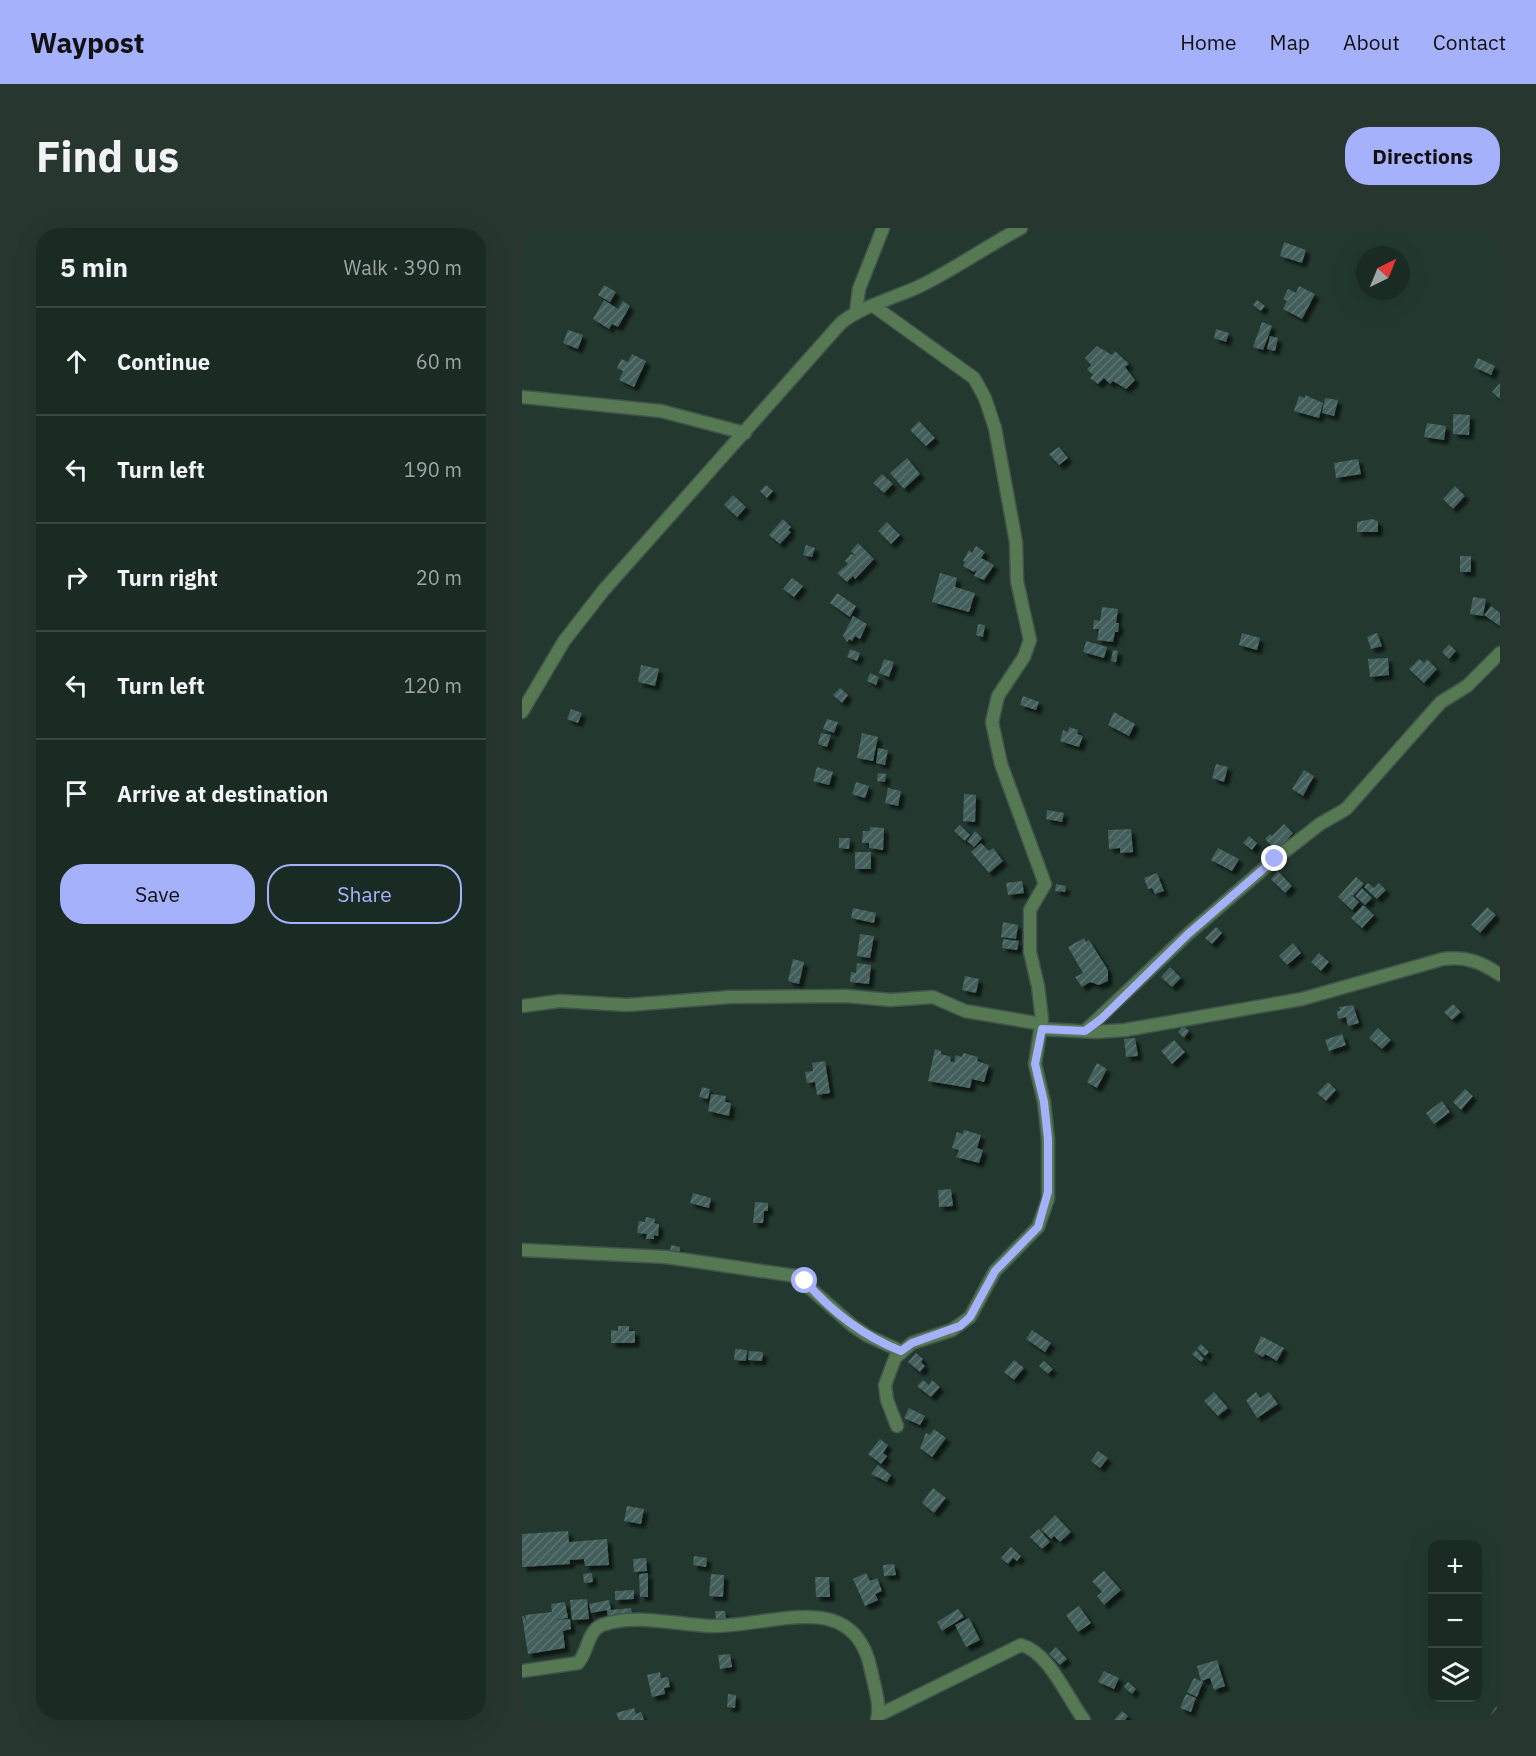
<!DOCTYPE html>
<meta charset="utf-8">
<style>
:root{--surface:#1a2b23;--page:#273730;--text:#f1f3f6;--muted:#9fa7a6;--line:#384741;--accent:#a6b1fc}
body{margin:0;font-family:"IBM Plex Sans",sans-serif;background:var(--page);color:var(--text)}
.controls{position:absolute;right:18px;bottom:18px;display:grid;overflow:hidden;border-radius:12px;box-shadow:0 6px 24px #0002}
.controls button{width:54px;height:54px;display:grid;place-items:center;padding:0;border:0;border-bottom:2px solid var(--line);background:var(--surface);color:var(--text);font:30px sans-serif}
.compass{position:absolute;left:834px;top:18px;width:54px;height:54px;border-radius:50%;background:var(--surface);box-shadow:0 6px 24px #0002;rotate:43deg}
.stop{position:absolute;width:18px;height:18px;margin:-14px;border:4px solid #a6b1fc;border-radius:50%;background:#fff}
.stop.end{background:#a6b1fc;border-color:#fff;box-shadow:0 2px 6px #0008}
.list{margin:0;padding:0;list-style:none}
h2{display:flex;justify-content:space-between;align-items:center;height:78px;margin:0;padding:0 24px;font-size:26px}
h2 small{font-size:20px;font-weight:400;color:var(--muted)}
.list li{display:grid;grid-template-columns:39px 1fr auto;gap:18px;align-items:center;box-sizing:border-box;height:108px;padding:0 24px;border-top:2px solid var(--line)}
.list b{display:block;font-size:22px;white-space:nowrap}
.list em{font-size:20px;font-style:normal;color:var(--muted)}
.actions{display:flex;gap:12px;padding:18px 24px}
.actions a{flex:1;padding:14px 0;border:2px solid var(--accent);border-radius:24px;text-align:center;font-size:21px;color:var(--accent)}
.actions .main{background:var(--accent);color:#111}
.icon{flex:none;width:33px;height:33px;fill:none;stroke:currentColor;stroke-width:2;stroke-linecap:round;stroke-linejoin:round}
.map{position:relative;flex:none;width:978px;height:1492px;overflow:hidden;border-radius:24px}
header{display:flex;align-items:center;gap:36px;box-sizing:border-box;height:84px;padding:0 30px;background:var(--accent);color:#111}
header strong{font-size:28px}
nav{display:flex;gap:33px;margin-inline-start:auto;font-size:21px}
.intro{display:flex;align-items:center;justify-content:space-between;box-sizing:border-box;height:144px;padding:0 36px}
h1{margin:0;font-size:42px}
.button{padding:15px 27px;border-radius:24px;background:var(--accent);color:#111;font-size:21px;font-weight:700}
main{display:flex;gap:36px;padding:0 36px}
aside{flex:1;background:var(--surface);border-radius:24px;box-shadow:0 6px 24px #0002}
.map>svg:first-child{display:block}
.building{fill:url(#building-hatch);filter:url(#shadow)}
.lines{fill:none;stroke-linecap:round;stroke-linejoin:round}
.minor-casing{stroke:#40554b;stroke-width:15}
.tertiary-casing{stroke:#40554b;stroke-width:15}
.minor{stroke:#567953;stroke-width:12}
.tertiary{stroke:#567953;stroke-width:12}
.route{stroke:#a6b1fc;stroke-width:8}
</style>
<header>
<strong>Waypost</strong>
<nav><a>Home</a><a>Map</a><a>About</a><a>Contact</a></nav>
</header>
<div class="intro"><h1>Find us</h1><a class="button">Directions</a></div>
<main>
<aside>
<h2>5 min<small>Walk · 390 m</small></h2>
<ul class="list">
<li><svg class="icon" aria-label="ahead" viewBox="0 0 24 24"><path d="M12 20V5M6 11l6-6 6 6"/></svg><div><b>Continue</b></div><em>60 m</em></li>
<li><svg class="icon" aria-label="left" viewBox="0 0 24 24"><path d="M17 20v-9H6M10 6l-5 5 5 5"/></svg><div><b>Turn left</b></div><em>190 m</em></li>
<li><svg class="icon" aria-label="right" viewBox="0 0 24 24"><path d="M7 20v-9h11M14 6l5 5-5 5"/></svg><div><b>Turn right</b></div><em>20 m</em></li>
<li><svg class="icon" aria-label="left" viewBox="0 0 24 24"><path d="M17 20v-9H6M10 6l-5 5 5 5"/></svg><div><b>Turn left</b></div><em>120 m</em></li>
<li><svg class="icon" aria-label="arrive" viewBox="0 0 24 24"><path d="M6 21V4h12l-3 4 3 4H6"/></svg><div><b>Arrive at destination</b></div></li>
</ul>
<div class="actions"><a class="main">Save</a><a>Share</a></div>
</aside>
<div class="map">
<svg width="978" height="1492" viewBox="0 0 978 1492">
<defs>
<pattern id="building-hatch" width="6" height="6" patternUnits="userSpaceOnUse" patternTransform="scale(1.5)"><rect width="6" height="6" fill="#435e5b"/><path d="M-1 1l2-2M0 6l6-6M5 7l2-2" fill="none" stroke="#5d7572"/></pattern>
<filter id="shadow"><feDropShadow dx="4.5" dy="4.5" stdDeviation="1.5" flood-color="#0009"/></filter>
</defs>
<rect width="100%" height="100%" fill="#23392f"/>
<!-- building -->
<g class="building">
<polygon points="762,14 784,22 780,35 758,28"/>
<polygon points="82,57 94,64 88,74 76,67"/>
<polygon points="777,58 793,66 780,91 761,81 765,73 761,71 766,61 774,65"/>
<polygon points="82,72 96,81 101,73 108,78 96,99 90,96 87,101 71,91"/>
<polygon points="735,72 743,78 739,83 731,77"/>
<polygon points="740,94 750,98 741,122 731,119"/>
<polygon points="694,101 707,105 704,114 692,110"/>
<polygon points="46,102 61,107 56,121 41,115"/>
<polygon points="748,108 756,110 753,123 745,121"/>
<polygon points="575,118 590,127 593,123 607,136 603,139 613,152 604,161 591,153 588,156 582,150 576,156 568,150 571,147 565,141 569,137 563,130"/>
<polygon points="110,126 124,133 112,159 97,152 101,143 95,140 99,131 106,134"/>
<polygon points="956,130 973,138 969,147 952,139"/>
<polygon points="978,155 978,171 970,164"/>
<polygon points="783,167 801,175 797,190 772,183 777,168 783,170"/>
<polygon points="803,170 816,172 812,188 800,185"/>
<polygon points="931,186 948,187 947,207 931,206"/>
<polygon points="397,193 413,210 404,218 388,202"/>
<polygon points="905,195 924,198 922,212 902,209"/>
<polygon points="537,219 546,230 537,237 527,226"/>
<polygon points="385,230 398,246 382,261 368,245"/>
<polygon points="836,231 839,246 814,250 812,235"/>
<polygon points="360,246 371,256 362,265 351,255"/>
<polygon points="244,257 251,263 245,270 238,263"/>
<polygon points="933,258 943,268 931,281 921,271"/>
<polygon points="211,267 224,279 215,289 202,277"/>
<polygon points="261,291 269,299 266,302 269,304 258,316 247,307"/>
<polygon points="850,291 856,293 856,304 835,304 835,294"/>
<polygon points="365,294 378,307 369,316 356,303"/>
<polygon points="336,315 352,331 333,351 331,348 325,354 315,345 326,336 323,333 329,326 334,328 329,323"/>
<polygon points="284,317 293,320 290,329 281,327"/>
<polygon points="454,318 463,324 459,330 472,337 462,352 452,348 455,341 452,344 441,338 443,334 441,333 447,322 450,325"/>
<rect x="938" y="328" width="11" height="16"/>
<polygon points="418,345 435,350 433,359 453,365 447,384 410,374"/>
<polygon points="270,350 281,358 272,369 261,361"/>
<polygon points="315,365 334,378 328,389 308,375"/>
<polygon points="951,369 964,371 961,388 948,386"/>
<polygon points="969,378 978,385 978,398 962,387"/>
<polygon points="580,379 596,381 594,395 597,395 596,404 593,404 591,414 575,412 577,401 571,401 572,392 578,393"/>
<polygon points="331,388 345,396 338,411 333,408 330,413 327,411 325,414 321,408"/>
<polygon points="456,396 463,397 461,409 454,407"/>
<polygon points="720,405 738,410 735,422 717,417"/>
<polygon points="855,405 860,418 849,421 845,409"/>
<polygon points="564,413 585,419 582,430 561,424"/>
<polygon points="927,416 934,423 927,431 920,424"/>
<polygon points="328,421 338,425 335,433 325,429"/>
<polygon points="591,422 596,423 594,434 589,433"/>
<polygon points="866,430 867,447 848,449 846,431"/>
<polygon points="362,431 372,434 367,449 357,445"/>
<polygon points="897,431 902,435 905,431 915,441 902,455 887,441"/>
<polygon points="119,437 137,441 133,458 116,454"/>
<polygon points="348,445 357,449 354,457 345,453"/>
<polygon points="318,460 326,467 320,475 311,467"/>
<polygon points="501,468 517,474 514,482 498,477"/>
<polygon points="49,481 60,485 56,495 45,491"/>
<polygon points="592,484 613,496 607,508 586,497"/>
<polygon points="305,491 316,494 312,505 301,501"/>
<polygon points="547,499 556,502 555,506 561,508 557,519 538,513 541,502 546,504"/>
<polygon points="299,505 309,507 305,519 296,516"/>
<polygon points="340,505 356,509 351,533 335,530"/>
<polygon points="356,520 366,522 363,537 354,535"/>
<polygon points="694,536 706,539 702,554 690,550"/>
<polygon points="295,539 311,544 307,557 291,553"/>
<polygon points="782,542 792,548 781,568 770,561"/>
<polygon points="356,545 364,546 363,554 355,553"/>
<polygon points="334,554 347,558 343,570 330,566"/>
<polygon points="366,560 379,563 376,578 363,575"/>
<polygon points="442,566 454,567 453,594 441,593"/>
<polygon points="525,582 542,585 540,594 524,591"/>
<polygon points="762,596 771,605 755,623 743,611 748,606 750,608"/>
<polygon points="438,597 448,607 443,613 432,603"/>
<polygon points="348,599 362,600 361,622 347,620 347,615 340,615 341,603 348,603"/>
<polygon points="609,601 611,624 598,625 598,620 587,621 586,602"/>
<polygon points="453,603 460,610 452,619 445,613"/>
<polygon points="727,608 735,615 730,622 721,615"/>
<polygon points="317,610 328,610 327,621 317,620"/>
<polygon points="459,615 467,623 471,620 481,633 467,645 449,624"/>
<polygon points="696,620 717,631 710,643 689,632"/>
<rect x="333" y="624" width="16" height="17"/>
<polygon points="756,643 770,658 763,665 749,651"/>
<polygon points="635,645 642,663 633,666 630,660 626,661 622,650"/>
<polygon points="834,649 842,656 831,668 837,674 830,682 816,669"/>
<polygon points="500,653 502,665 486,667 484,655"/>
<polygon points="846,655 852,660 857,655 864,662 855,671 842,659"/>
<polygon points="534,656 544,658 543,664 533,663"/>
<polygon points="840,660 850,670 843,677 833,668"/>
<polygon points="841,677 852,687 840,700 829,690"/>
<polygon points="965,679 974,687 958,705 949,697"/>
<polygon points="331,680 354,685 352,695 329,690"/>
<polygon points="481,694 496,697 494,711 479,709"/>
<polygon points="694,699 700,705 690,716 683,710"/>
<polygon points="338,706 352,708 348,730 335,728"/>
<polygon points="562,710 564,714 567,712 586,742 586,753 577,757 568,754 560,759 553,749 561,745 546,719"/>
<polygon points="481,711 497,713 495,722 480,720"/>
<polygon points="771,715 779,725 765,737 757,728"/>
<polygon points="797,725 807,734 799,743 789,734"/>
<polygon points="271,731 282,734 277,756 266,753"/>
<polygon points="335,735 349,737 347,756 328,754 329,744 334,745"/>
<polygon points="648,739 659,750 650,759 639,749"/>
<polygon points="443,748 457,751 454,765 440,762"/>
<polygon points="931,776 939,784 930,792 922,784"/>
<polygon points="831,777 837,795 826,798 824,789 816,791 815,783 818,783 817,779"/>
<polygon points="661,798 667,803 662,810 656,804"/>
<polygon points="856,800 869,812 860,821 847,810"/>
<polygon points="820,806 824,817 807,823 803,812"/>
<polygon points="613,810 616,828 604,829 602,811"/>
<polygon points="652,812 663,824 650,836 639,823"/>
<polygon points="413,821 419,823 419,826 429,829 428,833 432,834 434,827 440,829 441,825 456,829 455,833 467,837 462,854 450,851 448,860 406,853"/>
<polygon points="303,833 308,865 295,867 293,854 285,855 283,844 291,843 290,835"/>
<polygon points="575,835 585,841 575,860 565,854"/>
<polygon points="806,854 814,862 804,873 795,865"/>
<polygon points="180,859 188,861 186,871 177,869"/>
<polygon points="943,861 951,868 939,882 931,874"/>
<polygon points="189,866 204,868 203,874 209,875 207,888 186,883"/>
<polygon points="920,873 928,884 912,896 904,885"/>
<polygon points="442,902 459,907 455,920 461,922 457,935 434,929 437,922 430,920 435,904 441,906"/>
<polygon points="429,961 431,978 417,979 416,962"/>
<polygon points="171,965 189,970 187,980 168,975"/>
<polygon points="233,974 246,975 246,983 242,983 241,995 231,995"/>
<polygon points="124,989 133,991 132,995 137,996 136,1008 132,1007 132,1011 124,1011 125,1006 115,1005 117,993 123,994"/>
<polygon points="149,1017 158,1019 157,1025 148,1023"/>
<polygon points="96,1098 107,1098 107,1103 113,1103 113,1115 89,1115 89,1102 96,1103"/>
<polygon points="510,1102 529,1115 523,1124 504,1111"/>
<polygon points="739,1108 762,1120 755,1133 743,1126 741,1129 732,1124"/>
<polygon points="679,1116 687,1124 683,1128 675,1120"/>
<polygon points="213,1121 225,1122 224,1133 212,1132"/>
<polygon points="674,1122 682,1131 679,1134 670,1126"/>
<polygon points="227,1123 241,1124 240,1133 226,1132"/>
<polygon points="394,1125 401,1131 399,1134 403,1138 398,1144 386,1134"/>
<polygon points="492,1132 502,1140 492,1152 482,1144"/>
<polygon points="522,1133 531,1141 526,1146 517,1138"/>
<polygon points="401,1152 407,1157 410,1152 418,1159 409,1169 395,1158"/>
<polygon points="692,1164 706,1180 696,1188 682,1173"/>
<polygon points="734,1164 738,1170 747,1164 756,1176 735,1190 724,1172"/>
<polygon points="387,1180 403,1188 398,1197 382,1190"/>
<polygon points="412,1201 424,1210 410,1229 398,1220 404,1205 408,1207"/>
<polygon points="358,1211 366,1217 361,1225 365,1228 359,1236 346,1226"/>
<polygon points="576,1223 586,1230 578,1240 569,1233"/>
<polygon points="356,1237 369,1247 365,1254 349,1246"/>
<polygon points="411,1260 424,1270 412,1285 400,1275"/>
<polygon points="105,1278 122,1281 119,1296 102,1293"/>
<polygon points="533,1287 549,1304 538,1314 532,1308 529,1311 519,1301"/>
<polygon points="517,1301 528,1314 520,1321 508,1309"/>
<polygon points="46,1303 47,1314 85,1311 87,1337 63,1338 62,1331 48,1332 48,1336 0,1339 0,1306"/>
<polygon points="489,1319 499,1328 495,1333 491,1330 486,1336 479,1330"/>
<polygon points="172,1328 185,1330 184,1339 171,1337"/>
<polygon points="124,1330 125,1343 112,1344 111,1331"/>
<polygon points="372,1336 374,1347 362,1348 361,1337"/>
<polygon points="582,1343 599,1362 582,1377 575,1368 580,1364 570,1353"/>
<polygon points="70,1345 71,1354 62,1355 61,1346"/>
<polygon points="126,1345 126,1369 118,1369 117,1346"/>
<polygon points="344,1345 348,1353 355,1350 360,1363 353,1366 356,1372 343,1378 331,1351"/>
<polygon points="189,1346 202,1347 201,1369 187,1368"/>
<polygon points="293,1349 307,1349 308,1369 294,1369"/>
<polygon points="112,1362 112,1371 93,1372 93,1363"/>
<polygon points="65,1371 67,1391 50,1392 48,1372"/>
<polygon points="87,1372 89,1382 109,1380 111,1391 86,1393 85,1382 69,1385 67,1376"/>
<polygon points="43,1374 46,1390 31,1392 48,1391 49,1401 41,1403 43,1420 6,1426 0,1388 2,1388 5,1396 3,1387 30,1384 29,1376"/>
<polygon points="557,1378 569,1395 556,1404 544,1387"/>
<polygon points="436,1381 442,1389 420,1403 415,1394"/>
<polygon points="193,1383 203,1383 204,1392 194,1392"/>
<polygon points="447,1390 458,1412 444,1419 433,1397"/>
<polygon points="534,1419 545,1431 538,1437 527,1426"/>
<polygon points="208,1426 210,1439 198,1441 196,1427"/>
<polygon points="695,1432 703,1458 692,1462 688,1450 679,1453 675,1438"/>
<polygon points="582,1443 597,1450 592,1461 576,1454"/>
<polygon points="138,1444 139,1450 146,1449 148,1459 142,1460 143,1466 130,1469 125,1447"/>
<polygon points="672,1450 681,1454 675,1469 665,1464"/>
<polygon points="606,1454 614,1461 610,1466 602,1459"/>
<polygon points="206,1466 214,1467 213,1480 205,1479"/>
<polygon points="664,1466 674,1470 669,1484 658,1480"/>
<polygon points="112,1480 114,1486 119,1484 122,1492 97,1492 94,1485"/>
<polygon points="600,1483 606,1488 603,1492 592,1492"/>
</g>
<g class="lines">
<!-- minor casing -->
<g class="minor-casing">
<g id="minor">
<polyline points="353,79 452,150 463,170 473,200 494,314 495,353 508,412 502,429 476,468 470,494 479,536 523,656 508,682 508,724 516,758 520,791 513,836 522,874 526,911 526,971 516,999 473,1043 448,1089 430,1102 390,1115 373,1130 363,1157 365,1172 375,1198"/>
<polyline points="0,169 139,183 223,205"/>
<polyline points="0,778 38,773 105,777 208,769 324,768 369,772 411,769 443,783 520,796"/>
<path d="M520 801 574 804 603 802 780 771 921 731C943 728 960 734 978 747"/>
<polyline points="563,803 666,706 753,631 798,596 824,581 919,474 945,458 978,425"/>
<polyline points="0,1022 144,1029 274,1048 331,1098 346,1108 379,1123"/>
<path d="M0 1443 56 1435C66 1425 65 1403 80 1397 113 1385 156 1397 190 1398 250 1399 332 1358 349 1442 352 1458 359 1476 355 1492"/>
<path d="M357 1487 499 1417C526 1423 546 1471 562 1492"/>
<polyline points="974,1492 978,1485"/>
</g>
</g>
<!-- tertiary casing -->
<g class="tertiary-casing">
<g id="tertiary">
<polyline points="334,84 337,61 361,0"/>
<path d="M0 484 42 413 81 363 318 96C335 80 375 69 398 58 433 41 465 18 499 0"/>
</g>
</g>
<!-- minor -->
<use href="#minor" class="minor"/>
<!-- tertiary -->
<use href="#tertiary" class="tertiary"/>
</g>
<g class="lines">
<!-- route -->
<path class="route" d="M283 1053C310 1084 341 1108 379 1123L390 1115 438 1098 448 1089 473 1043 516 999 526 964V911L522 874 513 836 520 801 563 803 579 791 666 706 753 631"/>
</g>
</svg>
<div class="controls">
<button>+</button>
<button>−</button>
<button><svg class="icon" aria-label="layers" viewBox="0 0 24 24"><path d="M12 4l9 5-9 5-9-5zM3 14l9 5 9-5"/></svg></button>
</div>
<svg class="compass" viewBox="-18 -18 36 36"><path d="M0-13l5 13h-10z" fill="#e53935"/><path d="M0 13l5-13h-10z" fill="#9fa7a6"/></svg>
<div class="stop" style="left:283px;top:1053px"></div>
<div class="stop end" style="left:753px;top:631px"></div>
</div>
</main>
